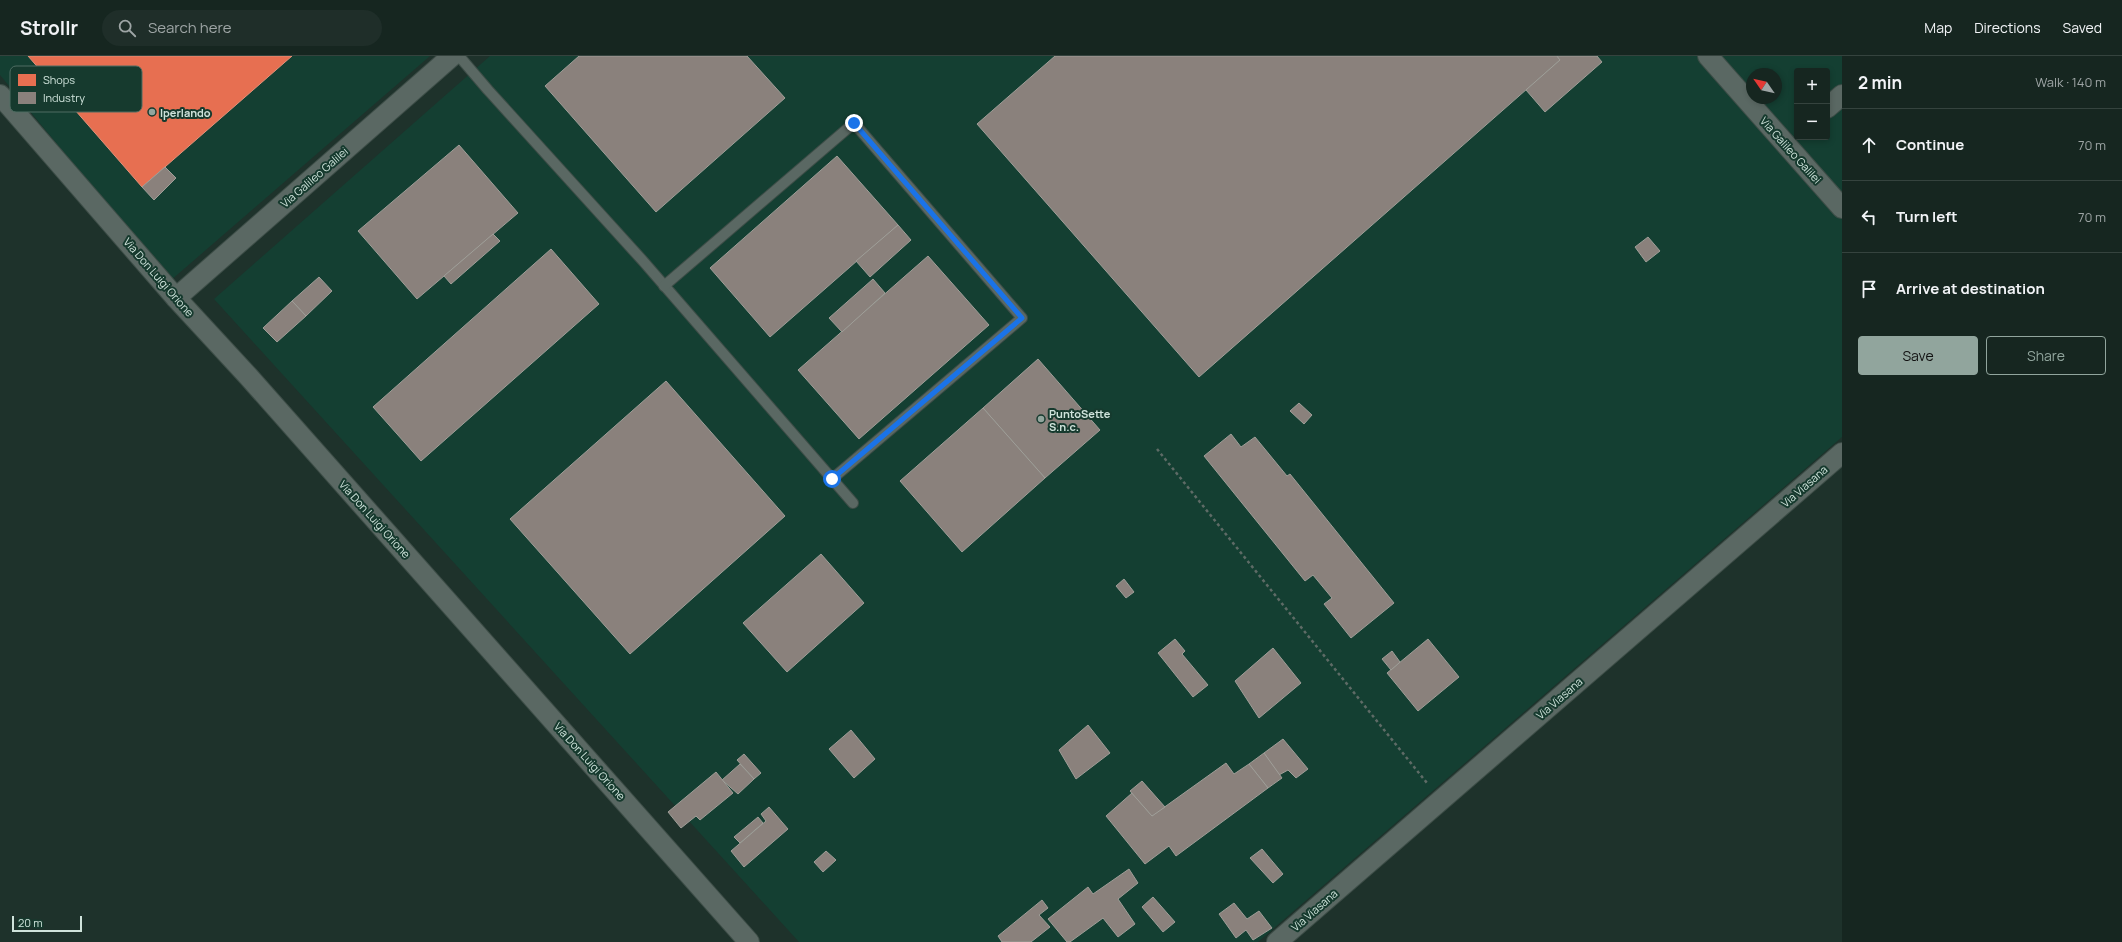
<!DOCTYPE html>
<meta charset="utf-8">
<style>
:root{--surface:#162620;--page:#1f2e29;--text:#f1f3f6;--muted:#9ea5a5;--line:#35433e;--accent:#91a59d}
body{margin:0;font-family:Manrope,sans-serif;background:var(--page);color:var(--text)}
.controls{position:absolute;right:12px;top:12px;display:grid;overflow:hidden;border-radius:4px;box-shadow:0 2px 6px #0003}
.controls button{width:36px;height:36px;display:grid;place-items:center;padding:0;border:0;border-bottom:1px solid var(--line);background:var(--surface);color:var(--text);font:20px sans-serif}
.compass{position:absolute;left:1746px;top:12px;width:36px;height:36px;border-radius:50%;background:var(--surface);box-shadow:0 2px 6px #0003;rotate:304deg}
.scale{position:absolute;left:12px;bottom:10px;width:70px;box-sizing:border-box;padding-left:4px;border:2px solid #cfe3db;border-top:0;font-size:11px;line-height:14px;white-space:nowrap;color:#cfe3db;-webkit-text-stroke:3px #163a2e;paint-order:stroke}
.stop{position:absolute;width:12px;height:12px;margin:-9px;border:3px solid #1a73e8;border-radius:50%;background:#fff}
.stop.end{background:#1a73e8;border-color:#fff;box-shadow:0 1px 4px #0008}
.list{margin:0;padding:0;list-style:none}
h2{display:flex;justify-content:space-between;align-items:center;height:52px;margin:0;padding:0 16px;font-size:17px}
h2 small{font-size:13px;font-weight:400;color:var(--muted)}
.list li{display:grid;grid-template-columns:26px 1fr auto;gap:12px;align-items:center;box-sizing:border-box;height:72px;padding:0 16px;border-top:1px solid var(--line)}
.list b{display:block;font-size:15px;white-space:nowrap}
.list em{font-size:13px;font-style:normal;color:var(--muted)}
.actions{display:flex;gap:8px;padding:12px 16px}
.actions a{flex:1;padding:9px 0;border:1px solid var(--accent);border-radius:4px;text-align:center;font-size:14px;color:var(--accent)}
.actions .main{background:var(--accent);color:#111}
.icon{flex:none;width:22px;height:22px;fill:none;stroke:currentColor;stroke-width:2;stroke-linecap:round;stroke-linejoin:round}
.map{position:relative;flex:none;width:1842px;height:886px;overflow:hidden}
header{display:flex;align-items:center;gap:24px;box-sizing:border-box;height:56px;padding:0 20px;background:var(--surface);border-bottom:1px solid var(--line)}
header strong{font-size:19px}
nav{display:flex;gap:22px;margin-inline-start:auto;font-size:14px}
.search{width:280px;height:36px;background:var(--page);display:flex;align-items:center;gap:10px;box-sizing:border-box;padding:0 14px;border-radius:22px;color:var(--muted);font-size:15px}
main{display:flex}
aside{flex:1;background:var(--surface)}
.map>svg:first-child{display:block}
.built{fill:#143f32;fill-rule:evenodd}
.shops{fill:#e76f51;stroke:#e0927a}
.industry{fill:#8a817c;stroke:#9f9e98}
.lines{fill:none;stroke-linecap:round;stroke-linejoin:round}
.lane-casing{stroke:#3d4d47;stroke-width:12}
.street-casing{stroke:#3d4d47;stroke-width:22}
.path{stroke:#5e6b66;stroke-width:2.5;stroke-dasharray:3 3;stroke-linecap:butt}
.lane{stroke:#5a6863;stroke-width:10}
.street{stroke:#5a6863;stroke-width:20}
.route{stroke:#1a73e8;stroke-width:5}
.poi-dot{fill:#91a59d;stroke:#163a2e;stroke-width:1.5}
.labels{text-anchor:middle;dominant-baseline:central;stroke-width:4;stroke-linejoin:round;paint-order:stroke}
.poi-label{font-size:11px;font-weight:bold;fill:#cfe3db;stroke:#163a2e;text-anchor:start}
.street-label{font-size:11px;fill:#cfe3db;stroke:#163a2e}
.key{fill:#163a2e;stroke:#4e6d62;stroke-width:1}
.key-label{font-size:11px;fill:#cfe3db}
</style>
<header>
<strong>Strollr</strong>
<div class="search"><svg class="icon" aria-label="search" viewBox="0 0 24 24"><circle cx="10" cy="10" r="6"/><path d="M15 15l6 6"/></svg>Search here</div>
<nav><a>Map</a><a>Directions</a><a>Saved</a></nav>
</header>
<main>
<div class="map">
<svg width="1842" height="886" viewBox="0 0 1842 886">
<rect width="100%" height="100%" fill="#1e322b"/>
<!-- built -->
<g class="built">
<polygon points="0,0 430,0 170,225 0,19"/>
<path d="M490 0H1842V381L1258 886H799L214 243ZM1797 15H1827V81H1797ZM1752 18H1776V42H1752Z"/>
</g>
<!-- shops -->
<polygon class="shops" points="28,0 292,0 142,131"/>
<!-- industry -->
<g class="industry">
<polygon points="579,0 747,0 785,42 656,156 545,30"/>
<polygon points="1055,0 1557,0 1560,4 1199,321 977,68"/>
<polygon points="1557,0 1597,0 1602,6 1545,56 1526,34 1560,4"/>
<polygon points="459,89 518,157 417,243 358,175"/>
<polygon points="837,100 898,169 770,281 710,212"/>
<polygon points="165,111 176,122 154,144 142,131"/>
<polygon points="898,169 911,184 870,221 856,205"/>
<polygon points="493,178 500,185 451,228 444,220"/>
<polygon points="1648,181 1660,195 1646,206 1635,191"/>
<polygon points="551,193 599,248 421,405 373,351"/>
<polygon points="928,200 989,269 859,383 798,314"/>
<polygon points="319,221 332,235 306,260 292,245"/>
<polygon points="873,223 885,237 842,276 829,262"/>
<polygon points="292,245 306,260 277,286 263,272"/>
<polygon points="1038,303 1100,374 1045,422 983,352"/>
<polygon points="666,325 785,460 630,598 510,463"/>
<polygon points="1299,347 1312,359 1304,368 1290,355"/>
<polygon points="983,352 1045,422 962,496 900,425"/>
<polygon points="1231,378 1241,391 1255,381 1287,420 1290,418 1394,547 1351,582 1324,548 1332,542 1313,519 1305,525 1204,400"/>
<polygon points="821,498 864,547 787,616 743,567"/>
<polygon points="1124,523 1134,536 1126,542 1116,530"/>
<polygon points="1175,583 1185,595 1182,598 1208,629 1193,641 1158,597"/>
<polygon points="1428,583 1459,621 1418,655 1387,617"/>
<polygon points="1273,592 1301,627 1259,662 1235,625"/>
<polygon points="1392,595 1400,606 1391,614 1382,603"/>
<polygon points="1088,669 1110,697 1076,723 1059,694"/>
<polygon points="851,674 875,703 854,722 829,693"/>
<polygon points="1283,683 1308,713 1296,722 1288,714 1279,719 1264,697"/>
<polygon points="1264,697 1282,722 1268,732 1249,708"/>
<polygon points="744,698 761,717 754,723 737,704"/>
<polygon points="1226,707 1234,718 1249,708 1268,732 1176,800 1169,790 1145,808 1106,760 1132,737 1152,760"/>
<polygon points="740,708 754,723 738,738 722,724"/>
<polygon points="716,716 733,737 700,764 696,760 681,772 668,756"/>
<polygon points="1142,725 1165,751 1152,760 1130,735"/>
<polygon points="769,751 788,773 744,811 731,795 766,765 761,758"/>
<polygon points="758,761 763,767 740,787 734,781"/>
<polygon points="1262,793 1283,818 1273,827 1250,802"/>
<polygon points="826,795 836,804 823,816 814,806"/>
<polygon points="1129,813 1138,827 1118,843 1135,868 1118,881 1103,862 1070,886 1067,886 1048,863 1088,831 1093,838"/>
<polygon points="1153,841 1175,866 1163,876 1142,851"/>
<polygon points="1042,844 1048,852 1039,859 1050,871 1031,886 1002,886 998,880"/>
<polygon points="1234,847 1247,863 1259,855 1272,872 1253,884 1246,874 1236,882 1219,858"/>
</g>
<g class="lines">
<!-- lane casing -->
<g class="lane-casing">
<g id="lane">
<polyline points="459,0 488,34 643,205 853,447"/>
<polyline points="664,230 854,67 1022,262 832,423"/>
</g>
</g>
<!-- street casing -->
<g class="street-casing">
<g id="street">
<polyline points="1708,0 1842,152"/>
<polyline points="0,39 176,242 248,320 749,886"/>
<polyline points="1827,52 1842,39"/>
<polyline points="176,242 452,0"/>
<polyline points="1277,886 1842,397"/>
</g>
</g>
<!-- path -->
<polyline class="path" points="1157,393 1427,727"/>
<!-- lane -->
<use href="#lane" class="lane"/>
<!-- street -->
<use href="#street" class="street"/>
</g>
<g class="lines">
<!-- route -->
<polyline class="route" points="832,423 1022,262 854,67"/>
</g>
<!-- markers -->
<g class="poi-dot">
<circle cx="152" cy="56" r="4"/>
<circle cx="1041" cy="363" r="4"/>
</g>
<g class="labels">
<!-- poi labels -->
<g class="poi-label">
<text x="160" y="56">Iperlando</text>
<text x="1049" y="357">PuntoSette<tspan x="1049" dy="13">S.n.c.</tspan></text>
</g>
<!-- street labels -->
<g class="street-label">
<text transform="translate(1791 94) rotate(48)">Via Galileo Galilei</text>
<text transform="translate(314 121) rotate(-41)">Via Galileo Galilei</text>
<text transform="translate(159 221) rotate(49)">Via Don Luigi Orione</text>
<text transform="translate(1804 430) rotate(-41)">Via Viasana</text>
<text transform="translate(375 463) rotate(48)">Via Don Luigi Orione</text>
<text transform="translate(1559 642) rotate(-41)">Via Viasana</text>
<text transform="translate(590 705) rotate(48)">Via Don Luigi Orione</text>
<text transform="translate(1314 854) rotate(-41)">Via Viasana</text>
</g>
</g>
<!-- legend -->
<rect x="10" y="10" width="132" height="46" rx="6" class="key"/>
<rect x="18" y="18" width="18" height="12" fill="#e76f51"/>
<rect x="18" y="36" width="18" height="12" fill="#8a817c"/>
<g class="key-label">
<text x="43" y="28">Shops</text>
<text x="43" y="46">Industry</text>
</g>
</svg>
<div class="controls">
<button>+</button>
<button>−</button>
</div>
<svg class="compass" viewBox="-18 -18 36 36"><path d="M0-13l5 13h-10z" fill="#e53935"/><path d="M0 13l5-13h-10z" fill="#9ea5a5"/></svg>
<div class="scale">20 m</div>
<div class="stop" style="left:832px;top:423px"></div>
<div class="stop end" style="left:854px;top:67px"></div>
</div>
<aside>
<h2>2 min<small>Walk · 140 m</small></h2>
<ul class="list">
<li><svg class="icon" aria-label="ahead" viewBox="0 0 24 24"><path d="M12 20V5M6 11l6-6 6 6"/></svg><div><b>Continue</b></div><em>70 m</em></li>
<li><svg class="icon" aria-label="left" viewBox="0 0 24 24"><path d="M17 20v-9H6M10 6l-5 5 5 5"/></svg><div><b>Turn left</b></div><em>70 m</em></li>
<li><svg class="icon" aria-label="arrive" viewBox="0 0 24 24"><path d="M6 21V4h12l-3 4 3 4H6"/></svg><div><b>Arrive at destination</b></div></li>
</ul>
<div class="actions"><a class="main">Save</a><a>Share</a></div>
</aside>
</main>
